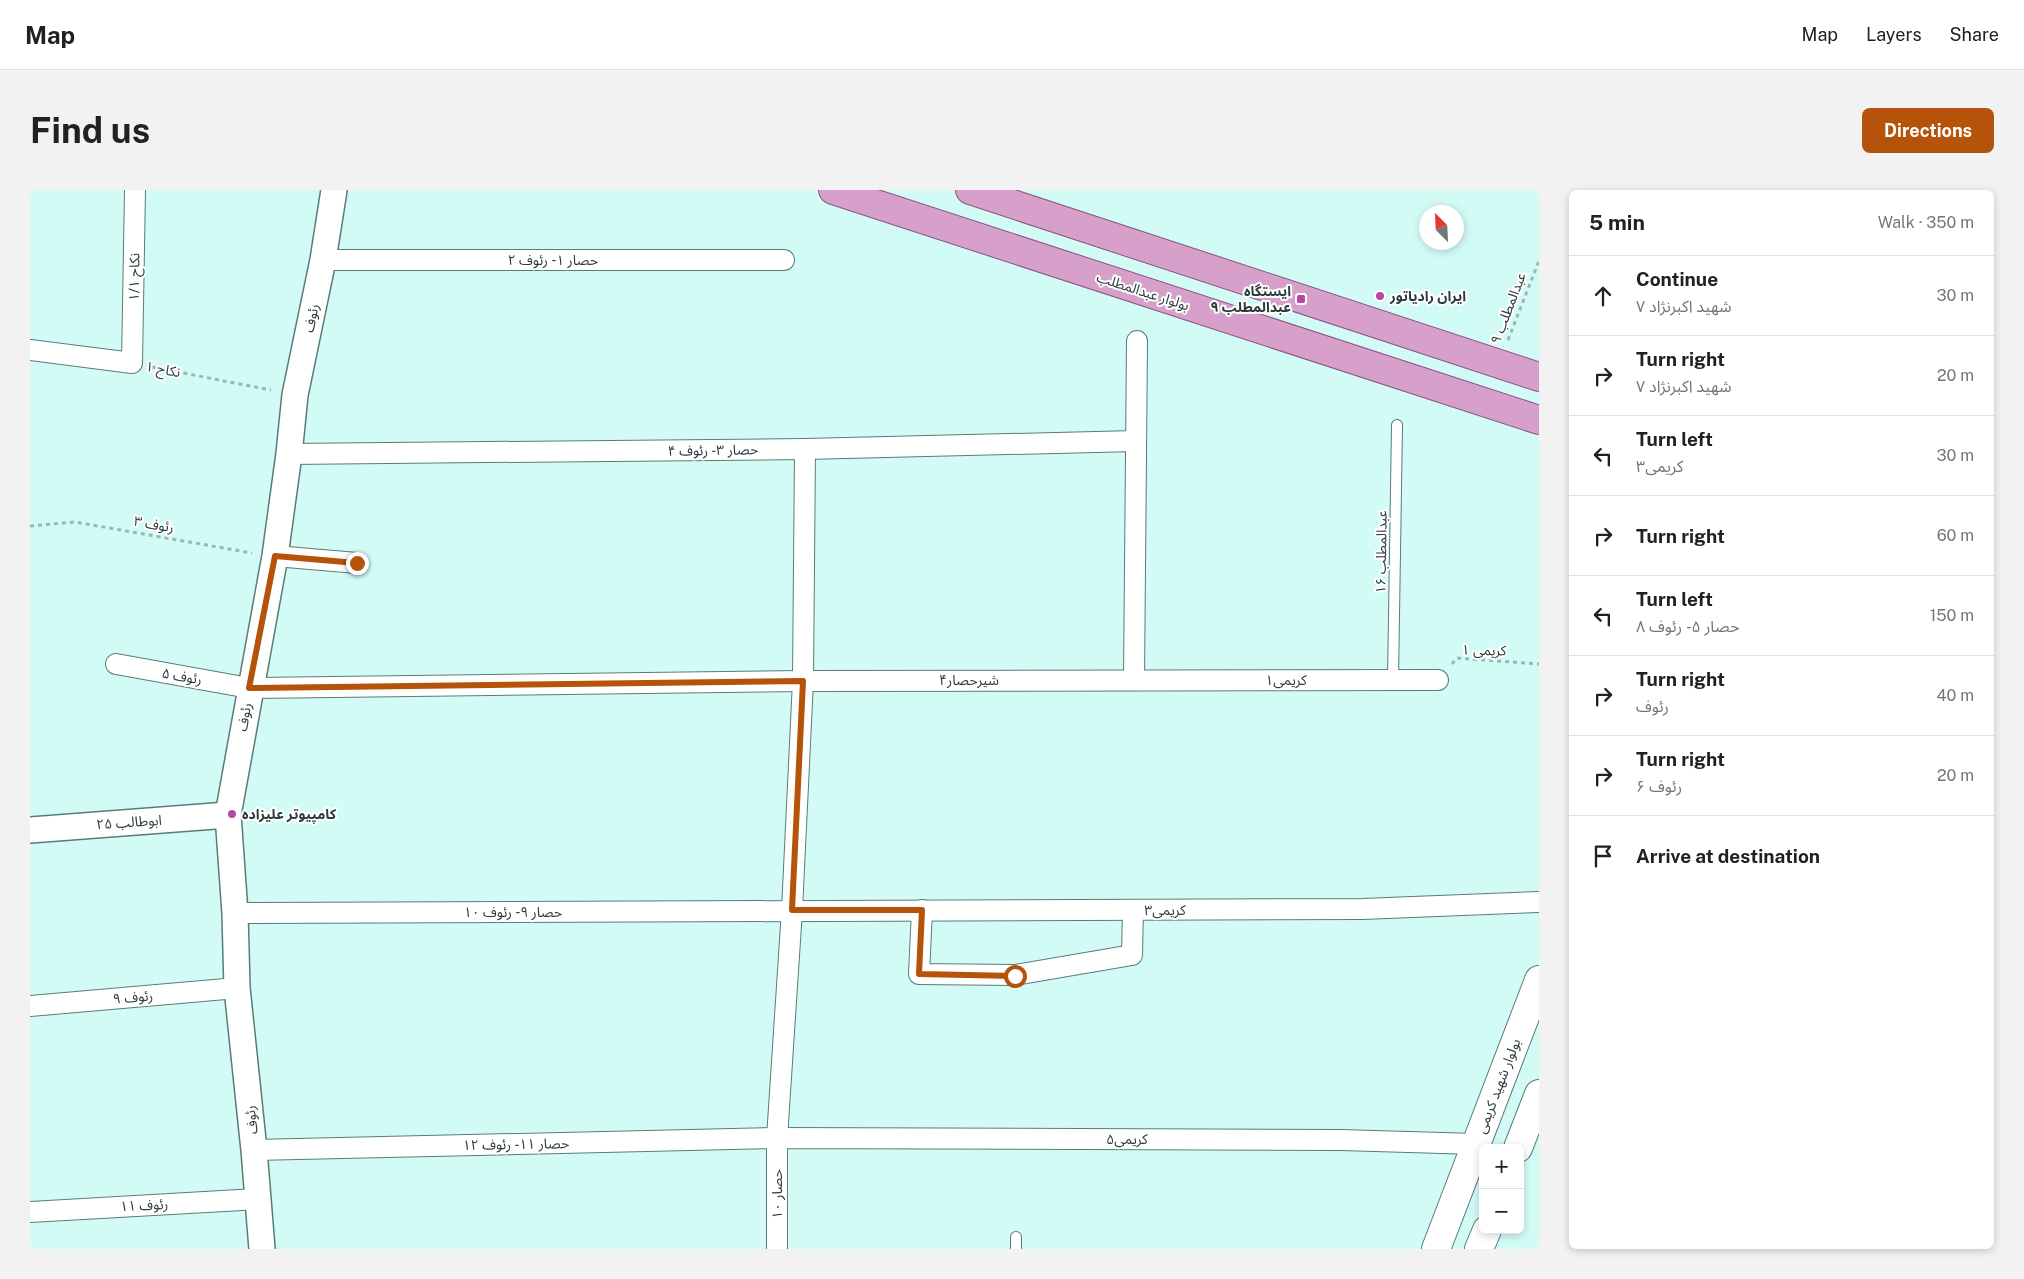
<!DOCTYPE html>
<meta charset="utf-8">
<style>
:root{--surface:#fff;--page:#f2f2f2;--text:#202124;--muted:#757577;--line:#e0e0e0;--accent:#b45309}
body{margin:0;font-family:"Public Sans","Noto Sans Arabic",sans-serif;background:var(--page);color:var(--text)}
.controls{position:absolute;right:15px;bottom:15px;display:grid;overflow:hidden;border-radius:8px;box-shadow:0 2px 8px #0003}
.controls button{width:45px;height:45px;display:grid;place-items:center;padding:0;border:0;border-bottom:1px solid var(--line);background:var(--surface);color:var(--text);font:25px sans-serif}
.compass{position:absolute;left:1389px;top:15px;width:45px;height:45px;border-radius:50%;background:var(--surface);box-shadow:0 2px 8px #0003;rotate:336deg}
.stop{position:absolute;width:15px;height:15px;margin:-11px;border:4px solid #b45309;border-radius:50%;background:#fff}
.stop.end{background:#b45309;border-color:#fff;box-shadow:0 1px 5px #0008}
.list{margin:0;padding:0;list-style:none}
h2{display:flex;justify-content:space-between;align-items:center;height:65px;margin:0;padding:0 20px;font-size:21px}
h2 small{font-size:16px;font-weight:400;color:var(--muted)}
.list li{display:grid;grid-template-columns:32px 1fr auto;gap:15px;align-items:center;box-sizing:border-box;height:80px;padding:0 20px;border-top:1px solid var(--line)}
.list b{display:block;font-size:19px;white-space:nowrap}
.list p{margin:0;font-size:16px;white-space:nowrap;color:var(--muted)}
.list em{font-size:16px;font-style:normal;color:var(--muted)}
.icon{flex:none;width:28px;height:28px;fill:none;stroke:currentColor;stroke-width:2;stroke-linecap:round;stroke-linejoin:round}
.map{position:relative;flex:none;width:1509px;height:1059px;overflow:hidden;border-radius:8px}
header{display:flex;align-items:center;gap:30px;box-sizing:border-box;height:70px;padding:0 25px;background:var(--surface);border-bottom:1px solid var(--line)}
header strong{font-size:24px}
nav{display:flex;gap:28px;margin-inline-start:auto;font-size:18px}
.intro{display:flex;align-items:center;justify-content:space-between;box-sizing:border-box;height:120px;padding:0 30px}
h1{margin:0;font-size:35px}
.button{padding:12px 22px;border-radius:8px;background:var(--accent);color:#fff;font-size:18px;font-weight:700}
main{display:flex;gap:30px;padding:0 30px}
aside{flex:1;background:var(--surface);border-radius:8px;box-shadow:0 2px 8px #0003}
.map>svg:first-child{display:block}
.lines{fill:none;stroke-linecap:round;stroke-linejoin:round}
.service-casing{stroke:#587c79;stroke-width:12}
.minor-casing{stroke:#587c79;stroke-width:22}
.tertiary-casing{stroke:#587c79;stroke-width:28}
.secondary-casing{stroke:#587c79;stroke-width:30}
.primary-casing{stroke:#895482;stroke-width:30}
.path{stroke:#99b8b4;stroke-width:3;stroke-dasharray:4 4;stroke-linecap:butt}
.service{stroke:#fff;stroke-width:10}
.minor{stroke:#fff;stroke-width:20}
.tertiary{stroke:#fff;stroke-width:25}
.secondary{stroke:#fff;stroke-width:28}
.primary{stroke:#d6a0cb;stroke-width:28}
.route{stroke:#b45309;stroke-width:6}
.poi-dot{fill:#b848a4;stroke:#fff;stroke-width:2}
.labels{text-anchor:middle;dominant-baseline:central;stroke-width:4;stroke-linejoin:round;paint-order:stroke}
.street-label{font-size:14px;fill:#2c3c3a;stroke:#fff}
.poi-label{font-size:14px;font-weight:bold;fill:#2c3c3a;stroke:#fff;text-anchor:start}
</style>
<header>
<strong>Map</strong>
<nav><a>Map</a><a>Layers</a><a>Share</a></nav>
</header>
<div class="intro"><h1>Find us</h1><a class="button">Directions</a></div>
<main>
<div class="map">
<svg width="1509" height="1059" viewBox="0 0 1509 1059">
<rect width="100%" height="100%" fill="#d3fbf6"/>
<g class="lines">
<!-- service casing -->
<g class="service-casing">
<g id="service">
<polyline points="1363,490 1367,235"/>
<polyline points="986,1047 986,1059"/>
</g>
</g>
<!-- minor casing -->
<g class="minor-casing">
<g id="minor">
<polyline points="293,70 754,70"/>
<polyline points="0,160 102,173 105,0"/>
<polyline points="259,264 775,259 1106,251"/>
<polyline points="245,366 327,373"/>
<polyline points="86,474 219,498 773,491 1408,490"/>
<polyline points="1104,490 1107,151"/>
<polyline points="892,720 889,784 985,785 1102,765 1103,720"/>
<polyline points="205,723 1332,719 1509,712"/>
<polyline points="0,816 207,798"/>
<polyline points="224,960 747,948 1311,950 1446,954"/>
<polyline points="0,1022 228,1009"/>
<polyline points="747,1059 747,948 762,720 773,491 775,259"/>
</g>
</g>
<!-- tertiary casing -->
<g class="tertiary-casing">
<g id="tertiary">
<polyline points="0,640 198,625"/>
<polyline points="232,1059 224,960 207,798 205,723 198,625 245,366 259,264 265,205 293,70 304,0"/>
</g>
</g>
<!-- secondary casing -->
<g class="secondary-casing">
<g id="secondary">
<polyline points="1488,958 1509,904"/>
<polyline points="1406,1059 1509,790"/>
<polyline points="1449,1059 1457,1040"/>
</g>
</g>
<!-- primary casing -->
<g class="primary-casing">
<g id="primary">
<polyline points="803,0 1509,230"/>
<polyline points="940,0 1509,187"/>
</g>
</g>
<!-- path -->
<g class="path">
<polyline points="1478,150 1509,71"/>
<polyline points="122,177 241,200"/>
<polyline points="0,336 45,332 222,363"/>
<polyline points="1422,474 1427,468 1509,474"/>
</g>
<!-- service -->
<use href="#service" class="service"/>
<!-- minor -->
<use href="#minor" class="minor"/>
<!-- tertiary -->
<use href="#tertiary" class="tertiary"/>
<!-- secondary -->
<use href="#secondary" class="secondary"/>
<!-- primary -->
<use href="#primary" class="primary"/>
</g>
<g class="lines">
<!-- route -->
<polyline class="route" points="327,373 245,366 219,498 773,491 762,720 892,720 889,784 985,786"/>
</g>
<!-- markers -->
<g class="poi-dot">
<circle cx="1350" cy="106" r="5"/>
<rect x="1266" y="104" width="10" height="10" rx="2.5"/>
<circle cx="202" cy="624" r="5"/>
</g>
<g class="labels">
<!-- street labels -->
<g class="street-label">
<text x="523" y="70">حصار ۱ - رئوف ۲</text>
<text transform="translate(104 87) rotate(-89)">نکاح ۱/۱</text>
<text transform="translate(1113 101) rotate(18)">بولوار عبدالمطلب</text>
<text transform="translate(1478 118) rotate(-69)">عبدالمطلب ۹</text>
<text transform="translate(281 128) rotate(-78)">رئوف</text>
<text transform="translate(133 179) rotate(11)">نکاح ۱</text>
<text transform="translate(683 260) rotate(-1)">حصار ۳ - رئوف ۴</text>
<text transform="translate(124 334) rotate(10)">رئوف ۳</text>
<text transform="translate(1351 362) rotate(-89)">عبدالمطلب ۱۶</text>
<text transform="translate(1454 460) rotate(1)">کریمی ۱</text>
<text transform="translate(152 486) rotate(10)">رئوف ۵</text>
<text x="939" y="490">شیرحصار۴</text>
<text x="1256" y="490">کریمی۱</text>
<text transform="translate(214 527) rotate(-80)">رئوف</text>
<text transform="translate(99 632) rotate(-4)">ابوطالب ۲۵</text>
<text x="1135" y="720">کریمی۳</text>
<text x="483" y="722">حصار ۹ - رئوف ۱۰</text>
<text transform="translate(103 807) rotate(-5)">رئوف ۹</text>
<text transform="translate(1468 896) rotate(-69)">بولوار شهید کریمی</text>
<text transform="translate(221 930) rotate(-96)">رئوف</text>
<text x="1097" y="949">کریمی۵</text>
<text transform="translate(486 954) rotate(-1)">حصار ۱۱ - رئوف ۱۲</text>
<text transform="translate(747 1004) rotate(-90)">حصار ۱۰</text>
<text transform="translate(114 1015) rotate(-3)">رئوف ۱۱</text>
</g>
<!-- poi labels -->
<g class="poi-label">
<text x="1261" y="101" text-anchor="end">ایستگاه<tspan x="1261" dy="16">عبدالمطلب ۹</tspan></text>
<text x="1360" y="106">ایران رادیاتور</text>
<text x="212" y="624">کامپیوتر علیزاده</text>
</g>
</g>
</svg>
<div class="controls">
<button>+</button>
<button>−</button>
</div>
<svg class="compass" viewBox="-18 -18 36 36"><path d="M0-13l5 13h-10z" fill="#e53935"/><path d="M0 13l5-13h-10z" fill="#757577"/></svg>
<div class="stop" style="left:985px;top:786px"></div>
<div class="stop end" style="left:327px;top:373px"></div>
</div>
<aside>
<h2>5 min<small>Walk · 350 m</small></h2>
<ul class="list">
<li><svg class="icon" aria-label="ahead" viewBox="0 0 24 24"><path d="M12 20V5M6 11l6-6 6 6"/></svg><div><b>Continue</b><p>شهید اکبرنژاد ۷</p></div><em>30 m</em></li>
<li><svg class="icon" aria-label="right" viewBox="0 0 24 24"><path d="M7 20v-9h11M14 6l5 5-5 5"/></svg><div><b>Turn right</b><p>شهید اکبرنژاد ۷</p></div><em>20 m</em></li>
<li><svg class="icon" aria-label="left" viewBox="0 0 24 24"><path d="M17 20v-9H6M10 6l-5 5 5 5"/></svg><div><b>Turn left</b><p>کریمی۳</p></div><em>30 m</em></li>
<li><svg class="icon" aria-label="right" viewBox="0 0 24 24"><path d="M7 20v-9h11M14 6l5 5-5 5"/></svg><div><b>Turn right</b></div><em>60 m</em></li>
<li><svg class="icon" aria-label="left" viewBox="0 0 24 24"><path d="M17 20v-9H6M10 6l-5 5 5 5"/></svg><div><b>Turn left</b><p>حصار ۵ - رئوف ۸</p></div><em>150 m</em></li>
<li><svg class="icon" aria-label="right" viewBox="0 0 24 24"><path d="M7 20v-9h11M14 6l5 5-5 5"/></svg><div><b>Turn right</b><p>رئوف</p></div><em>40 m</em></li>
<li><svg class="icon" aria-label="right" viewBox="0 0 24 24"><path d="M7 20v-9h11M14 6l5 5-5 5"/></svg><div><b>Turn right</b><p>رئوف ۶</p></div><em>20 m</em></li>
<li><svg class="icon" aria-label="arrive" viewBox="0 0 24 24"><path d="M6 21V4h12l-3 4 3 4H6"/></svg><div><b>Arrive at destination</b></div></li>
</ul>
</aside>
</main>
